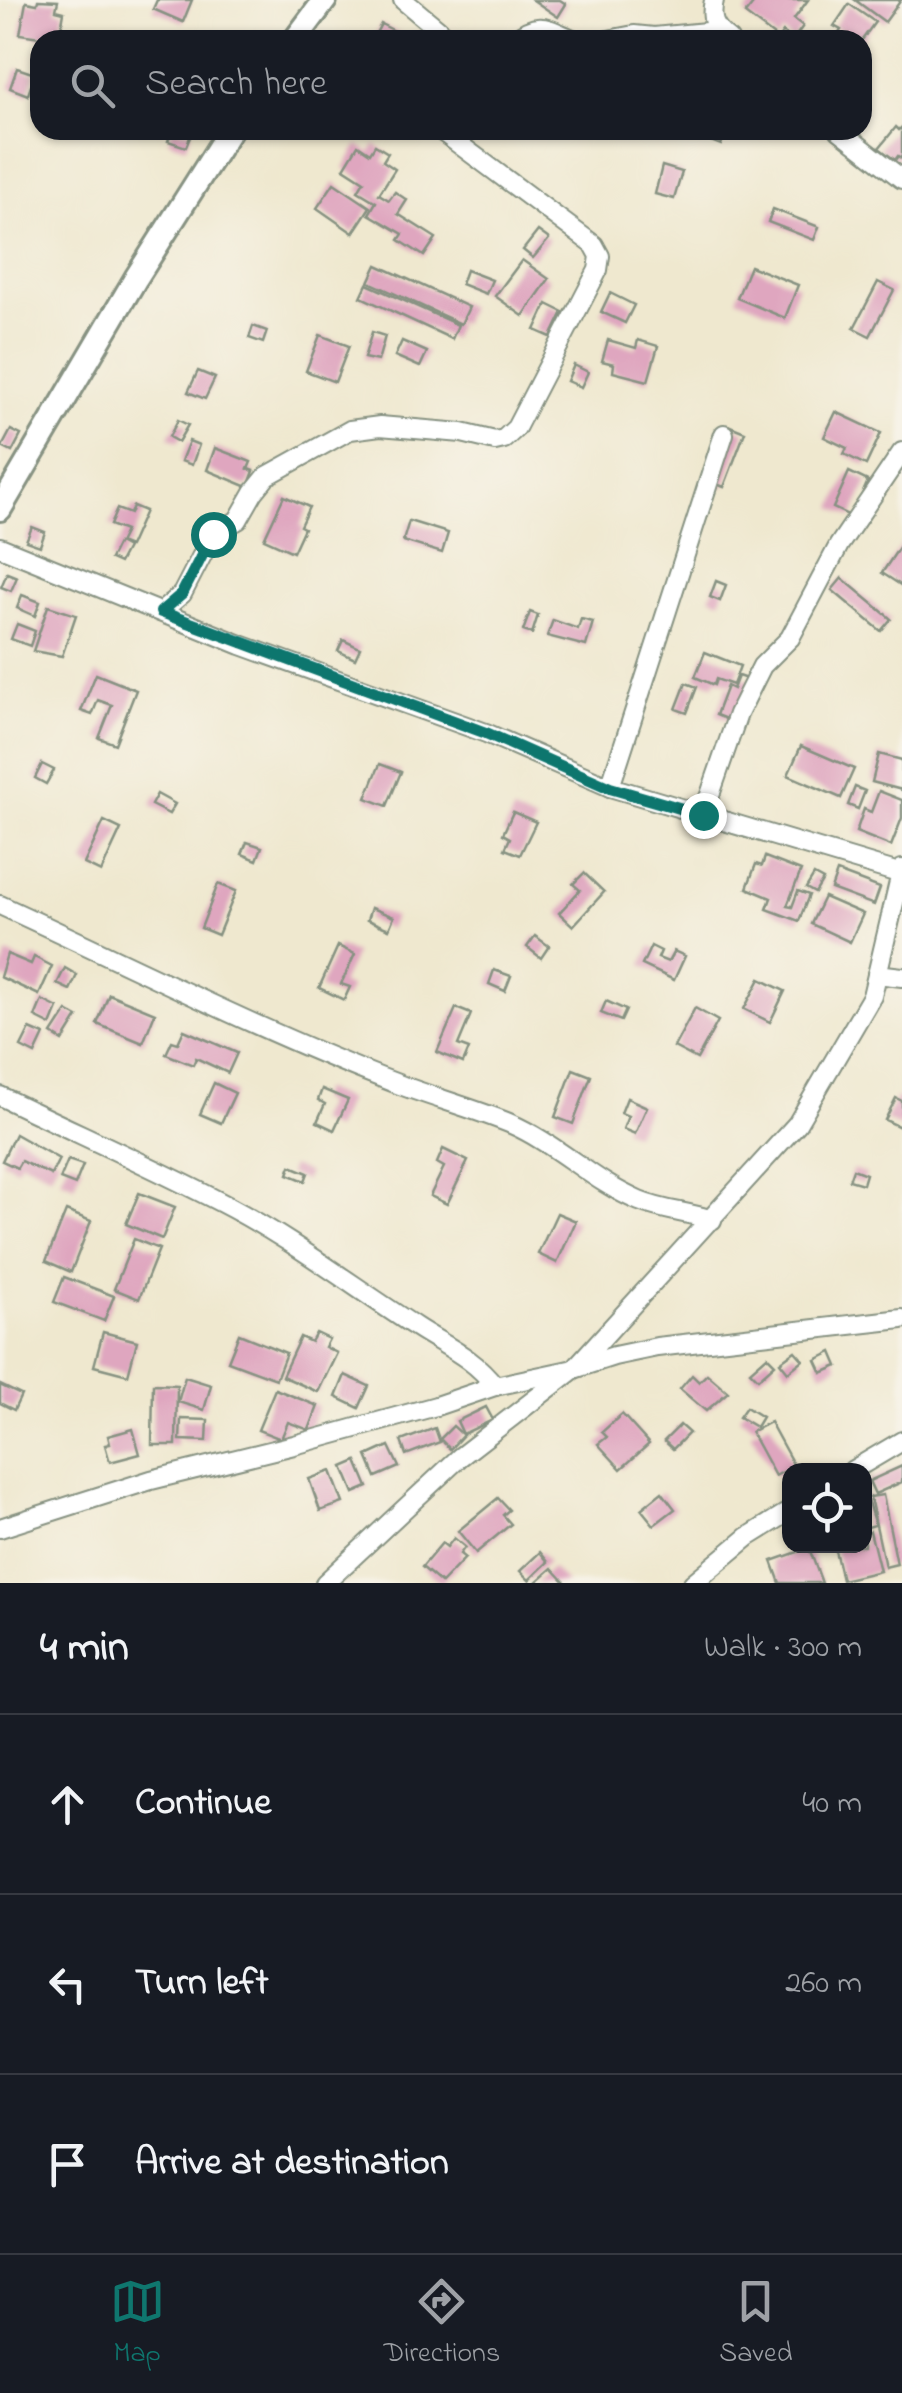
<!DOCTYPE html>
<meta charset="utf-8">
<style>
:root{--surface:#171b24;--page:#242831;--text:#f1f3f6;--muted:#9ea1a6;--line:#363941;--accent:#0f766e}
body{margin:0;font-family:"Indie Flower",sans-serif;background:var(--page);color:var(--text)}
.controls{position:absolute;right:30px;bottom:30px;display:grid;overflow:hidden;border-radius:20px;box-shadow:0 2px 8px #0004}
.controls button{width:90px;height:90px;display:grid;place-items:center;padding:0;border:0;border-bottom:2px solid var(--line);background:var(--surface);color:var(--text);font:50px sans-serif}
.stop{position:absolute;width:30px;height:30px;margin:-22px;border:8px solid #0f766e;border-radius:50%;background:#fff}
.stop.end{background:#0f766e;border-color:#fff;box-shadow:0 2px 10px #0008}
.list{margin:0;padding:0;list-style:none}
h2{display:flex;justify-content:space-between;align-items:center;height:130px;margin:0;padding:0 40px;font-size:42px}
h2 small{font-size:32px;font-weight:400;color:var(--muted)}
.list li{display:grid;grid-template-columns:65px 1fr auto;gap:30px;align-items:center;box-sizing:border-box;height:180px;padding:0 40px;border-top:2px solid var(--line)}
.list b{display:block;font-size:38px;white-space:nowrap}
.list em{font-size:32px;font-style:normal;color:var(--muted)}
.icon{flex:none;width:55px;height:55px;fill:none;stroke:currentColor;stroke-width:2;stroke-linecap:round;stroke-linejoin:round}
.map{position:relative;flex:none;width:902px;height:1583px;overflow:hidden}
.search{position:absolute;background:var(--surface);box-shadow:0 2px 8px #0004;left:30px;right:30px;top:30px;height:110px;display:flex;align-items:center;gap:25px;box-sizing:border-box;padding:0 35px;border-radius:30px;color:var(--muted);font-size:38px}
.sheet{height:670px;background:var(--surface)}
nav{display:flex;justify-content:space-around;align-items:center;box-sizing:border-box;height:140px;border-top:2px solid var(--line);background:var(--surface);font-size:28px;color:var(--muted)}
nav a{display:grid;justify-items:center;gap:5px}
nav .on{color:var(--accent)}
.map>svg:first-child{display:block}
.building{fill:#dfa6bf}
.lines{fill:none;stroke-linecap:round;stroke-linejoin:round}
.minor-casing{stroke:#879282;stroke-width:22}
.major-casing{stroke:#879282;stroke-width:28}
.minor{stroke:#fff;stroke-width:18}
.major{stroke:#fff;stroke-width:22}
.route{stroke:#0f766e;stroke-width:12}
</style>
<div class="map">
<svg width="902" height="1583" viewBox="0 0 902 1583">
<rect width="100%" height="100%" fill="#f7f3e8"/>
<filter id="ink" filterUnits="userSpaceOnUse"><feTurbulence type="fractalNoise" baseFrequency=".01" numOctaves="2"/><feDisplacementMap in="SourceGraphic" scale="20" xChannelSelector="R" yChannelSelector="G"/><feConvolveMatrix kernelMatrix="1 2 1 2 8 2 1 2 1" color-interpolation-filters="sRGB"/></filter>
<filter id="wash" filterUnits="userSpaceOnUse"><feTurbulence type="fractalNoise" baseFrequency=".0048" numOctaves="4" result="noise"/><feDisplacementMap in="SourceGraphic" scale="40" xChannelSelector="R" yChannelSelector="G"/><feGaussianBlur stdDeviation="2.25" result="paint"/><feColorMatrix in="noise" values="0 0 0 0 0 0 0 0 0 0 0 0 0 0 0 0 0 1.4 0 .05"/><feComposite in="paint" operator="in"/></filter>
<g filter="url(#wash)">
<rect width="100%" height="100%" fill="#efe8cf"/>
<g id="blocks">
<!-- building -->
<g class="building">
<polygon points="38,0 58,1 56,10 64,12 59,40 20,34 26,2 37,4"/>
<polygon points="157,0 192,0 183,22 153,9"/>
<polygon points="533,0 560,0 566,4 558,17"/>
<polygon points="756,0 808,0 794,19 803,26 793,40 783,32 778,39 745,14"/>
<polygon points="855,0 901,0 885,22"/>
<polygon points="849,4 875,22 862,40 846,40 838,35 841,30 834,26"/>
<polygon points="381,24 404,36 402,40 374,37"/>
<polygon points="17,68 35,74 28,95 10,88"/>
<polygon points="896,127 899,130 902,127 902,159 898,156 895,160 879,148"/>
<polygon points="172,130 192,132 186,147 168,141"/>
<polygon points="682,130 727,130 721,145"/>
<polygon points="358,145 370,153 375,145 388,153 383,161 395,169 379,194 389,200 395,192 407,200 398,214 436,238 424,256 399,240 403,234 369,214 376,202 358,191 364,181 344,168"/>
<polygon points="662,166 682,172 674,199 655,194"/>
<polygon points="334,183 370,207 353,233 317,208"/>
<polygon points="773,209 819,227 814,240 768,222"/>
<polygon points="538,231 549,239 533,258 523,250"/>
<polygon points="522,260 549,279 523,316 495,296"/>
<polygon points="377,265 469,307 461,324 369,282"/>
<polygon points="750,266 798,285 785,318 737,298"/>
<polygon points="466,270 492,280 486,294 461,284"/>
<polygon points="878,282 894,290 870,336 854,328"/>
<polygon points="367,284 458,325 452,339 361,297"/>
<polygon points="610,293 634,305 625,323 601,312"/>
<polygon points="547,304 563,312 551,337 535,330"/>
<polygon points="253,326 267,331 263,343 249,338"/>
<polygon points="372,332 385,336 378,361 364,358"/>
<polygon points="320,335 349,346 335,382 306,371"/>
<polygon points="608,340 636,348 638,340 658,346 648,381 613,372 614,364 602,361"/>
<polygon points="402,341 427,352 420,367 395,356"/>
<polygon points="574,365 588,372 581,387 567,381"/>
<polygon points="198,371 215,378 205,399 188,392"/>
<polygon points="836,412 881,433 866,465 844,454 847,448 824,437"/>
<polygon points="178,420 188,425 178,442 169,437"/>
<polygon points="730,426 745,432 724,487 709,481"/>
<polygon points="11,430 21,435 12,452 2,447"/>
<polygon points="189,441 199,445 192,465 181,461"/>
<polygon points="215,448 251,462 248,469 254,471 248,487 207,470"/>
<polygon points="849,472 868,481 852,517 833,508"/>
<polygon points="284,496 309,507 300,526 304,528 293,552 264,539"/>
<polygon points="133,506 145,511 129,547 119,543 125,531 110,525 117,509 130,514"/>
<polygon points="409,521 448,533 442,553 403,541"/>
<polygon points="32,527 45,532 40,546 26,541"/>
<polygon points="118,543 127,548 119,563 110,559"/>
<polygon points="902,543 902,586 882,573"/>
<polygon points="7,573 17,577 11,591 1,587"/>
<polygon points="842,578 891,619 881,631 832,590"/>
<polygon points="716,581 726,585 720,601 710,597"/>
<polygon points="22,595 40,602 35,616 17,608"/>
<polygon points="48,606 76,615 62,656 33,651"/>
<polygon points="530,612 538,615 532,634 523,631"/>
<polygon points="581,619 593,622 586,646 547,636 553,620 578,629"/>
<polygon points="17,624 35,631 30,646 11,639"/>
<polygon points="343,640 360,648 355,659 338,651"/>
<polygon points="705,652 740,666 733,685 716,679 714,685 695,677"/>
<polygon points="96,674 136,690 115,744 99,738 112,705 98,700 92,715 81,711"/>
<polygon points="738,676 752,681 736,723 716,715 727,686 733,689"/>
<polygon points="686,683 697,687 687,713 676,709"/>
<polygon points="801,746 854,769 841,798 788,775"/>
<polygon points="879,754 902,760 902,790 872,782"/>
<polygon points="42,764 54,770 46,784 35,778"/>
<polygon points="380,764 401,772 387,806 366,798"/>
<polygon points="855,787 865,791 858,809 848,805"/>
<polygon points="879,791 902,800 902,818 891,846 856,832 864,809 871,812"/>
<polygon points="157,794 175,804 169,814 151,805"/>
<polygon points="513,812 536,822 520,855 505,849 510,838 503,834"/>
<polygon points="104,821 121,829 101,872 84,864"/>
<polygon points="247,842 262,847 257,860 242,854"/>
<polygon points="765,857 801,871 787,906 792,907 798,891 809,895 799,921 767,909 771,898 747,888 756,864 762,866"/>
<polygon points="837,872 880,888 874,905 831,889"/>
<polygon points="584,873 604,892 573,926 559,913 580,890 573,884"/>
<polygon points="814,875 823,880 815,893 806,888"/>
<polygon points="218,884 236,891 218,935 201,928"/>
<polygon points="824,897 863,914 850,942 811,924"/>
<polygon points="371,908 394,917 389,929 367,920"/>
<polygon points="535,936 549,946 541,958 527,947"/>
<polygon points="338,946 355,954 341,984 350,987 344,1000 319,988"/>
<polygon points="651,946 661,951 658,958 668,962 674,951 685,956 674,980 642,965"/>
<polygon points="7,954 31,964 34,957 52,966 39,995 0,977"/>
<polygon points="65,968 77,975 70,990 57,984"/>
<polygon points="494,970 511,976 505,991 489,984"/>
<polygon points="760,979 785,991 770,1022 744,1009"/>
<polygon points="109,994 155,1013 143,1043 97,1024"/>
<polygon points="42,1000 58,1008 51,1025 35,1017"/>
<polygon points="606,1001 626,1010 621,1021 601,1013"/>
<polygon points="456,1008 471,1014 458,1045 469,1049 463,1063 437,1052"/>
<polygon points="695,1008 718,1021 697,1059 674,1047"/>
<polygon points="67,1011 78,1017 63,1041 52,1034"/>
<polygon points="30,1029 44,1035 35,1054 21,1047"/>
<polygon points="184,1030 237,1053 228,1073 196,1058 193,1065 166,1054 172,1041 178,1043"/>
<polygon points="573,1069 591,1076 573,1124 555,1117"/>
<polygon points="214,1083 235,1093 221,1123 200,1114"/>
<polygon points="322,1089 348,1100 334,1130 317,1122 325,1104 318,1100"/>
<polygon points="627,1098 647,1107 635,1134 623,1129 628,1116 621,1113"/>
<polygon points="896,1098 902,1101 902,1128 885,1120"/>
<polygon points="15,1134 59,1159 51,1175 21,1161 17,1168 2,1161"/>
<polygon points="443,1149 468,1161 447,1204 430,1196 444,1167 437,1163"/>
<polygon points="68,1160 83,1165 75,1185 60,1179"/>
<polygon points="291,1166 308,1173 305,1181 288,1174"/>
<polygon points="853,1169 866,1174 863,1184 849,1180"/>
<polygon points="139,1193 175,1207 162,1239 126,1224"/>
<polygon points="66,1211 91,1221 71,1272 46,1261"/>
<polygon points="557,1213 576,1221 557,1263 538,1254"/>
<polygon points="134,1239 159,1249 139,1299 114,1289"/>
<polygon points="64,1277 114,1296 104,1321 54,1302"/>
<polygon points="103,1332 137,1341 128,1375 94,1366"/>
<polygon points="316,1333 329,1339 325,1347 337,1353 318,1392 282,1376 300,1337 311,1342"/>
<polygon points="239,1334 286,1353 276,1379 228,1361"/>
<polygon points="795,1351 803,1360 788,1372 780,1362"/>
<polygon points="832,1352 838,1366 822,1373 816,1360"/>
<polygon points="767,1356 775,1364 758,1379 750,1371"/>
<polygon points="707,1374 728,1392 706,1411 680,1389 692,1375 699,1382"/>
<polygon points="345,1375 369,1386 359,1408 336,1397"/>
<polygon points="185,1377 211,1385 204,1410 178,1402"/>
<polygon points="153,1384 177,1385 176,1445 152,1445"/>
<polygon points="0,1385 21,1395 14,1410 0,1403"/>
<polygon points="275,1389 318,1406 309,1430 288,1422 281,1439 258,1430"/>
<polygon points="486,1407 493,1420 463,1434 457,1421"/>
<polygon points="746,1407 762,1417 756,1427 739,1417"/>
<polygon points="622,1414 649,1444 621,1469 598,1444 607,1437 602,1432"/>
<polygon points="181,1419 208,1420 207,1441 180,1440"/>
<polygon points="770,1422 794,1466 775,1476 751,1432"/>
<polygon points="680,1425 689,1433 673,1449 664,1441"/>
<polygon points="453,1426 463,1435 450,1449 440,1439"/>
<polygon points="435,1428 440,1442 406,1455 401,1441"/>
<polygon points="133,1429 140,1454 110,1462 105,1445 110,1444 108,1436"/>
<polygon points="389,1446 399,1467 376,1477 367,1456"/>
<polygon points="357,1461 368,1487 354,1493 343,1467"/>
<polygon points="902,1466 902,1482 875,1494 869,1481"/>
<polygon points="331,1471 343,1503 320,1511 309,1479"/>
<polygon points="864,1490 875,1525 864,1528"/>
<polygon points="662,1492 675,1509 654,1525 641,1509"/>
<polygon points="883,1495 897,1564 885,1567 870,1497"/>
<polygon points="498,1498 509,1510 503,1515 511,1524 476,1553 458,1531"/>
<polygon points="870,1531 880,1571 842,1580 834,1546 864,1546 864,1533"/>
<polygon points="454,1538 465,1547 460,1554 465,1558 441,1583 422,1567 442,1543 447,1547"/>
<polygon points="809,1548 822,1583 780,1583 772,1561"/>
<polygon points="540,1552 548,1562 529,1580 520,1571"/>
<polygon points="552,1568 566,1583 535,1583"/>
</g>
</g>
</g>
<g filter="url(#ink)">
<use href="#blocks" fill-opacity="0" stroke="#879282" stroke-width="2.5"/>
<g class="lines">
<!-- minor casing -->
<g class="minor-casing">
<g id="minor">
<polyline points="403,0 451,40"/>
<path d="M714 0C710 19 713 28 729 40"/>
<path d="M514 40C539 19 547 29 575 40"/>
<polyline points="608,40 634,35 654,37 717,31"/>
<polyline points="839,130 902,179"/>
<polyline points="0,547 241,645 486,733 610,787 902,874"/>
<polyline points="161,612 182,594 213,534 238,520 254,492 267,476 350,430 380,426 462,433 495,441 504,439 516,428 598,270 600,256 594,245 440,130"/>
<polyline points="610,787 724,434"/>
<polyline points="703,815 738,714 762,666 790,638 839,545 902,452"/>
<path d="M0 905C131 965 260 1031 395 1083 432 1097 472 1108 509 1123 556 1143 592 1181 639 1201 663 1211 688 1212 712 1220"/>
<polyline points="877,974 902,977"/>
<path d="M0 1096C74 1132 149 1165 222 1203 290 1238 351 1285 416 1327 445 1346 473 1357 495 1386"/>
<polyline points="853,1470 902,1441"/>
<polyline points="0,1528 151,1480 294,1445 436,1406 495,1386 574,1369 614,1356 657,1347 902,1319"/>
<polyline points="325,1583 460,1457 574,1369 797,1124 872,996 902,869"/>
<polyline points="693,1583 748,1537 790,1511"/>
</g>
</g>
<!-- major casing -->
<g class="major-casing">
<g id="major">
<polyline points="295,40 325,0"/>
<polyline points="0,509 136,278 230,130"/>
</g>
</g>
<!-- minor -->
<use href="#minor" class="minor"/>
<!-- major -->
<use href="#major" class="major"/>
</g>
</g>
<g class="lines" filter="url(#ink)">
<!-- route -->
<polyline class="route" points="213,534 182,594 161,612 486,733 610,788 703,815"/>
</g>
</svg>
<div class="controls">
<button><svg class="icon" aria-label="locate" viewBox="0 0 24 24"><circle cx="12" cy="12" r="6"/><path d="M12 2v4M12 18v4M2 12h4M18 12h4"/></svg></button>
</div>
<div class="stop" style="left:213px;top:534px"></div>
<div class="stop end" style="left:703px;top:815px"></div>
<div class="search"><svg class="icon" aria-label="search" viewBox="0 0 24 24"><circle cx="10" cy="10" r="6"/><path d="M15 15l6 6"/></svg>Search here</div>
</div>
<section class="sheet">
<h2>4 min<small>Walk · 300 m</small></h2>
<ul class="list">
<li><svg class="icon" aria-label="ahead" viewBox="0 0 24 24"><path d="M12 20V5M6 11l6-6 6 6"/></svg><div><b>Continue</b></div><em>40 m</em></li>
<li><svg class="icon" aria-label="left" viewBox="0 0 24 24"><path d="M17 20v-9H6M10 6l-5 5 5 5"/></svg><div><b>Turn left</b></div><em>260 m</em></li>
<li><svg class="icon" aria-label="arrive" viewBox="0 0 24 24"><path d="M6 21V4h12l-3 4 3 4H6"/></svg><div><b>Arrive at destination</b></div></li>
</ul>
</section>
<nav>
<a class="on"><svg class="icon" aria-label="map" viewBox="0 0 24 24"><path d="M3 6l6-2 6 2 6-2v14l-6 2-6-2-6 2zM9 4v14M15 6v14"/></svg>Map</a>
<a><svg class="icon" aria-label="directions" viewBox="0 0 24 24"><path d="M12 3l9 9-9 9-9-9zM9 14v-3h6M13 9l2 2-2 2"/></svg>Directions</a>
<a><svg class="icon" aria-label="saved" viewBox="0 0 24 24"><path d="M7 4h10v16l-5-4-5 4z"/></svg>Saved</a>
</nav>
